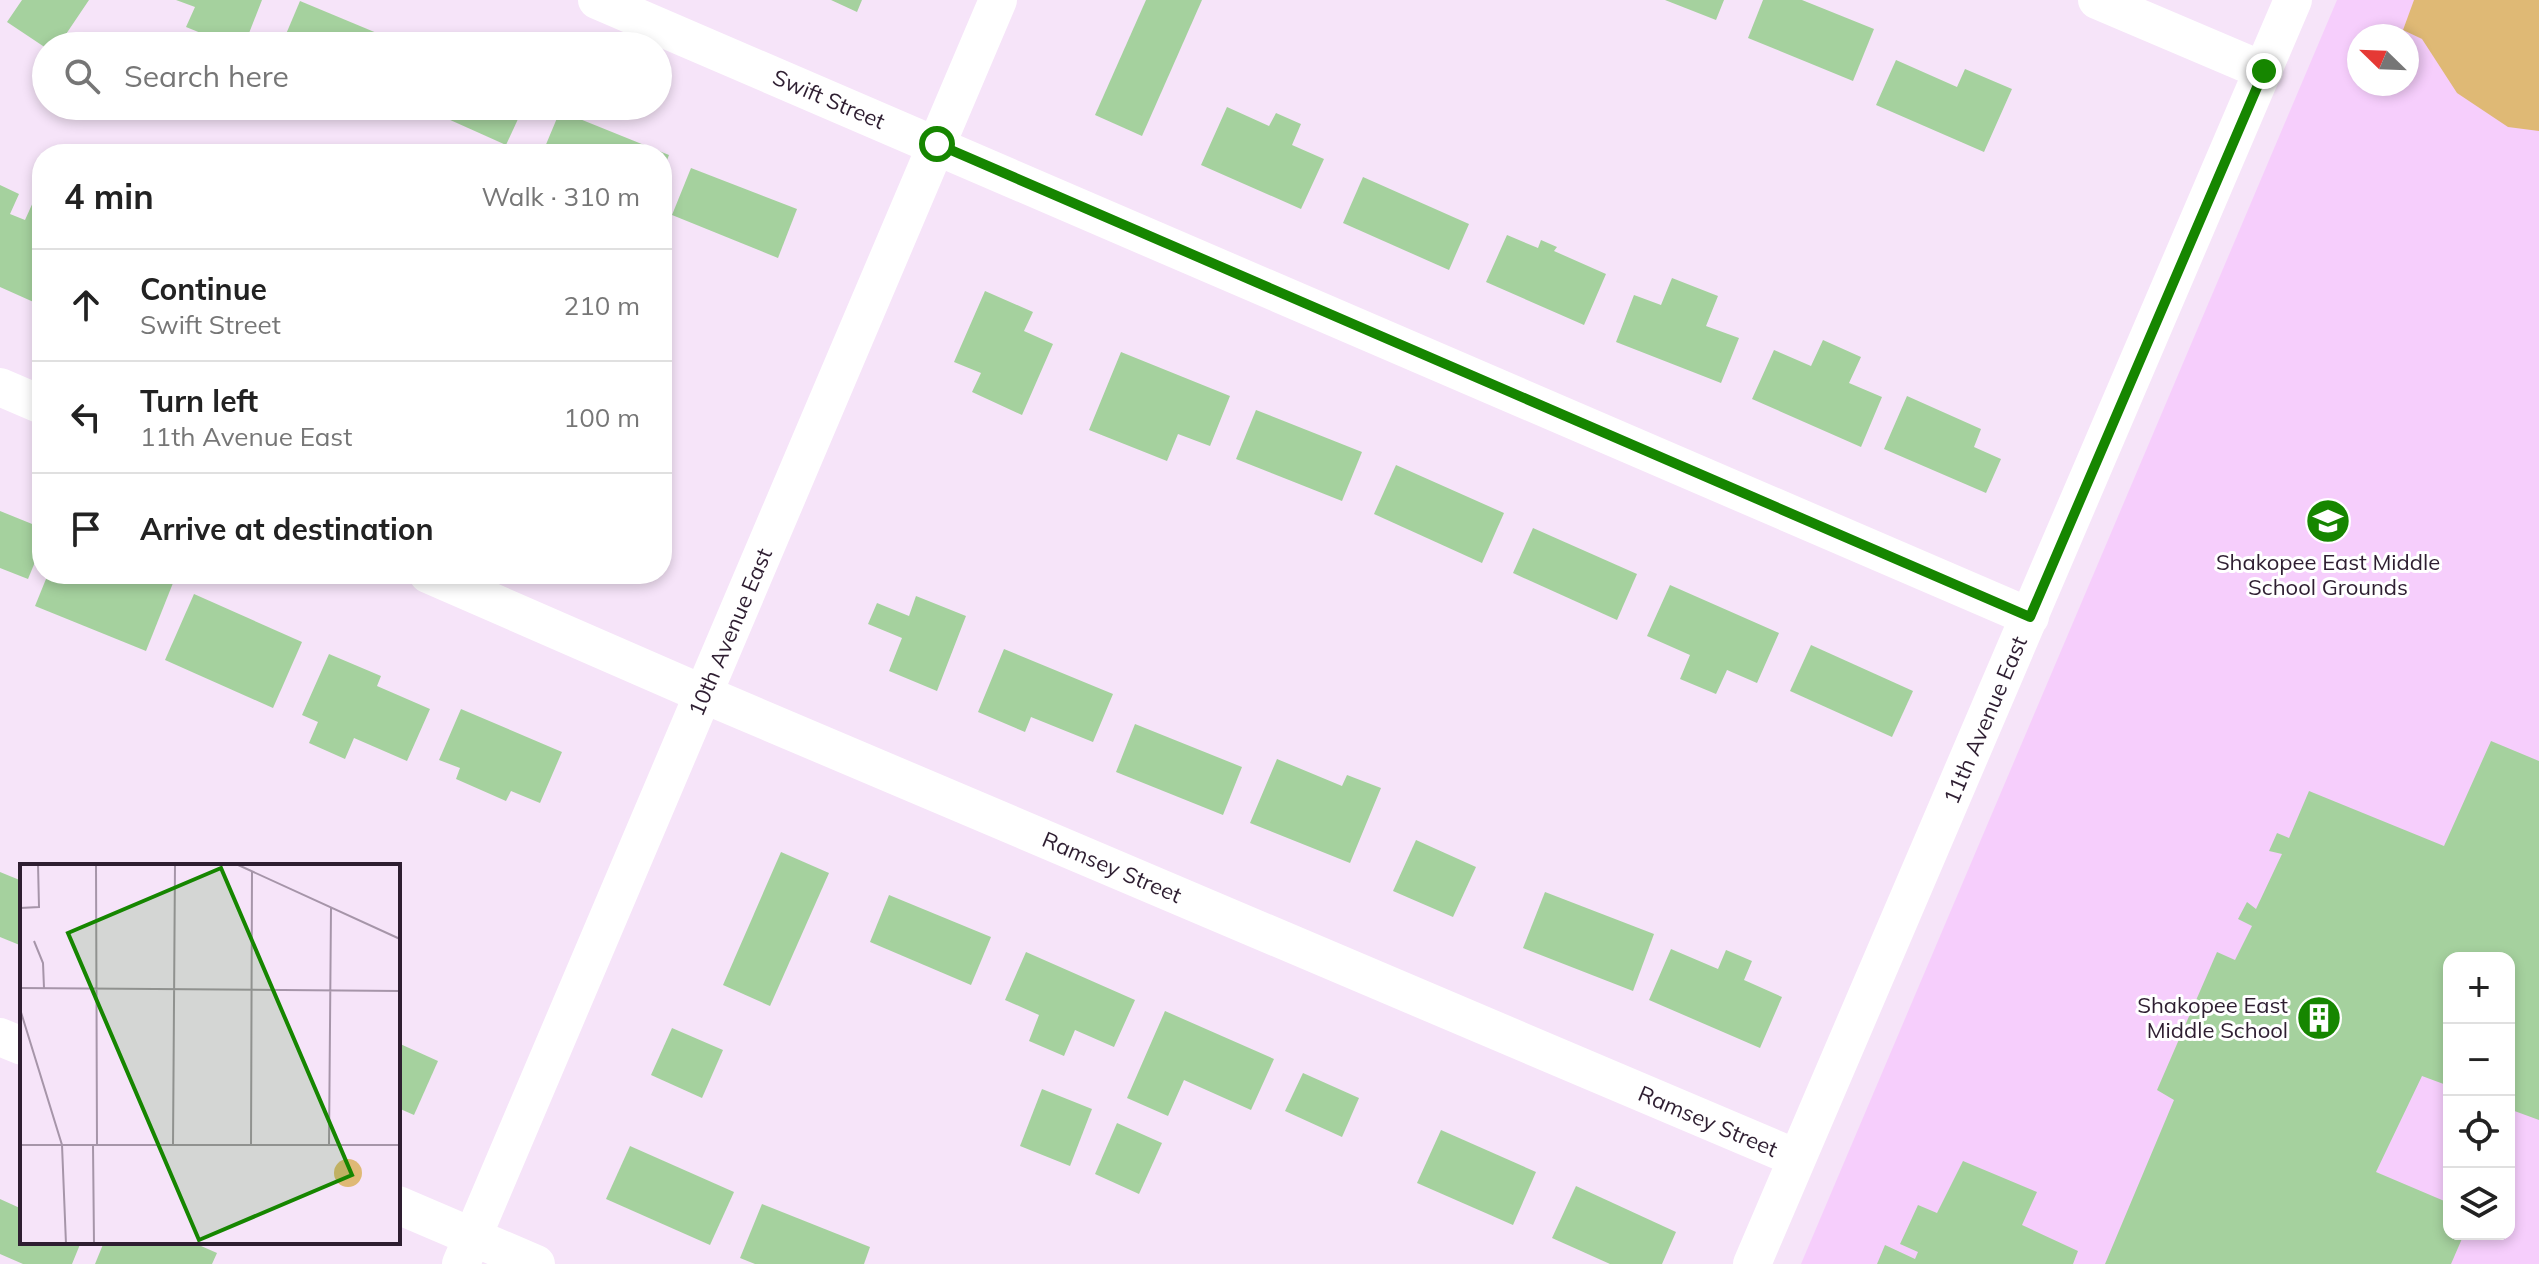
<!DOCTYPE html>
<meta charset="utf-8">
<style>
:root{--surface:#fff;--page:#f2f2f2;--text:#222;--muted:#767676;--line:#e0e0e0}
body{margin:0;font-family:Mulish,sans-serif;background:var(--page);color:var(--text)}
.controls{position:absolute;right:24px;bottom:24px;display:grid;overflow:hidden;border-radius:16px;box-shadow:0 4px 12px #0003}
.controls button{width:72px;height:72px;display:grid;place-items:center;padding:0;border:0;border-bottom:2px solid var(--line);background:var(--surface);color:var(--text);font:40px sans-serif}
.compass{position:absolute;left:2347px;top:24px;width:72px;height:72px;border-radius:50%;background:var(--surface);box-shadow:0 4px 12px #0003;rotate:293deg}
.stop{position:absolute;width:24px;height:24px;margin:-18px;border:6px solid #168600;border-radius:50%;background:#fff}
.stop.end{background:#168600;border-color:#fff;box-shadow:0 2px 8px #0008}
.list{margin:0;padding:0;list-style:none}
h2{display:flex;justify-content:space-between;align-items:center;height:104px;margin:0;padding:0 32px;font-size:34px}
h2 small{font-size:26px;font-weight:400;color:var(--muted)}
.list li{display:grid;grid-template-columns:52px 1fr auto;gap:24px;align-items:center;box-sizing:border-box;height:112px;padding:0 32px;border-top:2px solid var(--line)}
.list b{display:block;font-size:30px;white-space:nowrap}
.list p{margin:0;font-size:26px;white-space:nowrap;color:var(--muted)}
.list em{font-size:26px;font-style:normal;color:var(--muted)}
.icon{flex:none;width:44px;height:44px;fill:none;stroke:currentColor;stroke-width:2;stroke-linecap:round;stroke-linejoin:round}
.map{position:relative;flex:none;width:2539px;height:1264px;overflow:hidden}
.search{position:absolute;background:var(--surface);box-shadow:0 4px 12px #0003;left:32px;top:32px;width:640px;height:88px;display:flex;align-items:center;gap:20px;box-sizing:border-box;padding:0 28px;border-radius:44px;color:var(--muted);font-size:30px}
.panel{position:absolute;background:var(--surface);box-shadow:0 4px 12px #0003;left:32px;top:144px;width:640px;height:440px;border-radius:32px}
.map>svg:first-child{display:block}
.built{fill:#f6cefc;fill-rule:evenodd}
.green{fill:#dfb975}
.building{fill:#a5d19e}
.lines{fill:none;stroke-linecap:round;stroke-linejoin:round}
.minor{stroke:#fff;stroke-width:38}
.route{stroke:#168600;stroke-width:10}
.labels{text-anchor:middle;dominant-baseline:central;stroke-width:6;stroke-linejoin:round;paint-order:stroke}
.street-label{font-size:22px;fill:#2e1e31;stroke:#fff}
.poi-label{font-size:22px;fill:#2e1e31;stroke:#fff}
.inset-road{fill:none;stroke:#a695a9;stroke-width:2}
.view{fill:#168600;fill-opacity:0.15;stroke:#168600;stroke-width:4}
.inset-edge{fill:none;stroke:#2e1e31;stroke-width:4}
</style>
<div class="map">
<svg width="2539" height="1264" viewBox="0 0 2539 1264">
<rect width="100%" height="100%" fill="#f6e4f9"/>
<!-- built -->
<path class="built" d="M2337 0H2539V1264H1801ZM2359 36H2407V84H2359ZM2449 958H2509V1234H2449Z"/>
<!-- green -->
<polygon class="green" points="2414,0 2539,0 2539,131 2508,127 2457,93 2422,39 2403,30"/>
<!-- building -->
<g class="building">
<polygon points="22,0 89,0 58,46 46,46 46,48 7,22"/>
<polygon points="176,0 262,0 244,46 233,46 186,27 195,7"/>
<polygon points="831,0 862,0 857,12"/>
<polygon points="1146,0 1202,0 1142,136 1095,115"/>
<polygon points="1665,0 1724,0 1716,20"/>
<polygon points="1763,0 1802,0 1874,29 1853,81 1748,38"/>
<polygon points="300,1 408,46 281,46"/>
<polygon points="1896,60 1957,87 1965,69 2012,89 1984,152 1876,105"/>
<polygon points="419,106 524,106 506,145"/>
<polygon points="1227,107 1269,126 1276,113 1301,124 1292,145 1324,159 1301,209 1201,165"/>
<polygon points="560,111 669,155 662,173 662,154 542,154"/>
<polygon points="691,168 797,209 778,258 672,215"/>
<polygon points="1363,177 1469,224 1449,270 1343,223"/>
<polygon points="0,185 19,194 10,214 25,220 34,200 42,204 42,295 38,304 0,287"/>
<polygon points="1507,235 1538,248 1541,240 1557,247 1554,251 1606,274 1584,325 1486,282"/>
<polygon points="1672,278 1718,296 1706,326 1739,338 1721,383 1616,342 1634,295 1661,305"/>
<polygon points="985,291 1033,312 1024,331 1053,344 1022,415 972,392 981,373 954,362"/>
<polygon points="1823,340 1861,357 1849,383 1882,397 1861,447 1752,399 1774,350 1811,366"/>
<polygon points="1121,352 1230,396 1210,446 1178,434 1167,461 1089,430"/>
<polygon points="1907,396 1981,429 1974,447 2001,459 1986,493 1884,449"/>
<polygon points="1256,410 1362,452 1342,501 1236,459"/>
<polygon points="1396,465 1504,513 1482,563 1374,514"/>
<polygon points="662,491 672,495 662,519"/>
<polygon points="0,511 42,528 42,545 28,579 0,568"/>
<polygon points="1533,528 1637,574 1617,620 1513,573"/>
<polygon points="48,574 149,574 173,583 146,651 35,606"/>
<polygon points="1670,585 1779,633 1757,683 1727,670 1716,694 1680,679 1690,655 1647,636"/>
<polygon points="194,594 302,642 273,708 165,660"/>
<polygon points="916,596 966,616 937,691 889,671 902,638 868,624 877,603 909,616"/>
<polygon points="1811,645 1913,691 1892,737 1790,691"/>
<polygon points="1004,649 1113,694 1093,742 1031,717 1025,732 978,712"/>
<polygon points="329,654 381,676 377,686 430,709 407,761 354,738 345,759 309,743 318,722 302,715"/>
<polygon points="461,709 562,752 540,803 511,791 506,801 456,779 460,768 439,760"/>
<polygon points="1135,724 1242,767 1223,815 1116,772"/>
<polygon points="2491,741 2539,761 2539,1120 2509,1109 2509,958 2449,958 2449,1086 2422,1076 2376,1172 2449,1203 2449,1234 2464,1234 2451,1264 2105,1264 2174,1100 2157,1090 2217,952 2235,960 2252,926 2238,919 2247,902 2256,909 2282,854 2269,851 2277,833 2289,838 2309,791 2444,846"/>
<polygon points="1277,759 1342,786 1347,775 1381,788 1350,863 1250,823"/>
<polygon points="1416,840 1476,867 1453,917 1393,891"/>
<polygon points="781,852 829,873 770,1006 723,985"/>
<polygon points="0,872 22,881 22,946 0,937"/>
<polygon points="1545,892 1654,934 1633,991 1523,948"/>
<polygon points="889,895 991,937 971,985 870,942"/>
<polygon points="1671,949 1718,969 1726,950 1752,961 1744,980 1782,997 1760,1048 1649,1000"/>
<polygon points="1026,952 1135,1000 1114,1047 1075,1030 1064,1056 1029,1041 1039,1015 1005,1000"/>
<polygon points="1165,1011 1274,1059 1251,1110 1184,1080 1168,1116 1127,1098"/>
<polygon points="672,1028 723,1050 702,1098 651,1075"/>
<polygon points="398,1043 438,1061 414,1115 398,1108"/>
<polygon points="1303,1073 1359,1098 1342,1137 1285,1111"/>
<polygon points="1042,1089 1092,1109 1070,1166 1020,1146"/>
<polygon points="1117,1123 1162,1143 1139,1194 1095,1174"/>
<polygon points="1441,1130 1536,1172 1513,1225 1417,1183"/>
<polygon points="630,1146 734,1192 710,1245 606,1199"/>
<polygon points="1963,1161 2037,1192 2022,1225 2078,1251 2073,1264 1877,1264 1885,1245 1915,1259 1918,1252 1900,1244 1918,1205 1937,1213"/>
<polygon points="1576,1186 1676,1232 1662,1264 1610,1264 1552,1238"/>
<polygon points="0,1199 22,1209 22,1242 81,1242 72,1264 23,1264 0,1254"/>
<polygon points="762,1204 870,1247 864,1264 755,1264 740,1258"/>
<polygon points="104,1242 192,1242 217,1253 212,1264 95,1264"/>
</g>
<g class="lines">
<!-- minor -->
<g class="minor">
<polyline points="597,0 2030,617"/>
<polyline points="2097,0 2264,71"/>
<polyline points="0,387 42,405"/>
<polyline points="428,574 703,694 1796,1158"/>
<polyline points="0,1037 22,1046"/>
<polyline points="398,1205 536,1264"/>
<polyline points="461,1264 998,0"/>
<polyline points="1752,1264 2293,0"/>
</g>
</g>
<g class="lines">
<!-- route -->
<polyline class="route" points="937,144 2030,617 2264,71"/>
</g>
<!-- icons -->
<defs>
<g id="school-disc" transform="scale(2.3)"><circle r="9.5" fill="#168600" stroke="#fff"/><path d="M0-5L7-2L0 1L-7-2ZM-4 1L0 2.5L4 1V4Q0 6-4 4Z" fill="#fff"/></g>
<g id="building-disc" transform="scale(2.3)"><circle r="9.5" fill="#168600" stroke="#fff"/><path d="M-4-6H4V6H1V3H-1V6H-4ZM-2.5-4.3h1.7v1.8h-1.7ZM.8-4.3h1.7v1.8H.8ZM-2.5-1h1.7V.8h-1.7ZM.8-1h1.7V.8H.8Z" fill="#fff"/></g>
</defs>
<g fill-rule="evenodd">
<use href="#school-disc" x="2328" y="521"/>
<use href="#building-disc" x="2319" y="1018"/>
</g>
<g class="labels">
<!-- street labels -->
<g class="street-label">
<text transform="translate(829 99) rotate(23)">Swift Street</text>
<text transform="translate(730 632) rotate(-67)">10th Avenue East</text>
<text transform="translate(1985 720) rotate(-67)">11th Avenue East</text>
<text transform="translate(1112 867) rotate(23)">Ramsey Street</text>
<text transform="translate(1708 1121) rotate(23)">Ramsey Street</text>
</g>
<!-- poi labels -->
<g class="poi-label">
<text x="2328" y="562">Shakopee East Middle<tspan x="2328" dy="25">School Grounds</tspan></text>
<text x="2288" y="1005" text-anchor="end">Shakopee East<tspan x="2288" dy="25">Middle School</tspan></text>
</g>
</g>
<!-- overview -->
<g transform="translate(20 864)">
<rect width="380" height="380" fill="#f6e4f9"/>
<path d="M314 309a14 14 0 1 1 28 0a14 14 0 1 1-28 0Z" fill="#dfb975"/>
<path class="inset-road" d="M76 0 77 281M216 0 380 75M0 44 19 43 18 0M14 77 23 99 24 124M0 124 380 127M0 145 42 281 46 380M0 281H380M73 281 74 380M153 281 155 0M231 281 232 7M309 281 311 43"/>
<path class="view" d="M201 4 332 311 179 376 48 69Z"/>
<rect width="380" height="380" class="inset-edge"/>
</g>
</svg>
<div class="controls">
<button>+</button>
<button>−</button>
<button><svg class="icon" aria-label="locate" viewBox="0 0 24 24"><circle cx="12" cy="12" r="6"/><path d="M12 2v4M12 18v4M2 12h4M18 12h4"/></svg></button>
<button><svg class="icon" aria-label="layers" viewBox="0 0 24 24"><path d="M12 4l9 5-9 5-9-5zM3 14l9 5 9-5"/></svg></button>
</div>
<svg class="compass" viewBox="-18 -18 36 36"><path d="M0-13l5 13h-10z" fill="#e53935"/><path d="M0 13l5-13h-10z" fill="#767676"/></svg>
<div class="stop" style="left:937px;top:144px"></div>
<div class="stop end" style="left:2264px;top:71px"></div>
<div class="search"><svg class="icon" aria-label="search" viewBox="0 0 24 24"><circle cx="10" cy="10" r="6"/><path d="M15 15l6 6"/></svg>Search here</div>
<section class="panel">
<h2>4 min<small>Walk · 310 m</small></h2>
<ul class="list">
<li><svg class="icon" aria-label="ahead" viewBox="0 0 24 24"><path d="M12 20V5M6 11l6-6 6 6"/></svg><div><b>Continue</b><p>Swift Street</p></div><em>210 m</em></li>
<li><svg class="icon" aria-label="left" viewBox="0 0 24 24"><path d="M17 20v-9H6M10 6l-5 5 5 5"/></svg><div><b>Turn left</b><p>11th Avenue East</p></div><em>100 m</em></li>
<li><svg class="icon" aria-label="arrive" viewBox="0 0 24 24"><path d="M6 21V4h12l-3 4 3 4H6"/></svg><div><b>Arrive at destination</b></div></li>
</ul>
</section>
</div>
